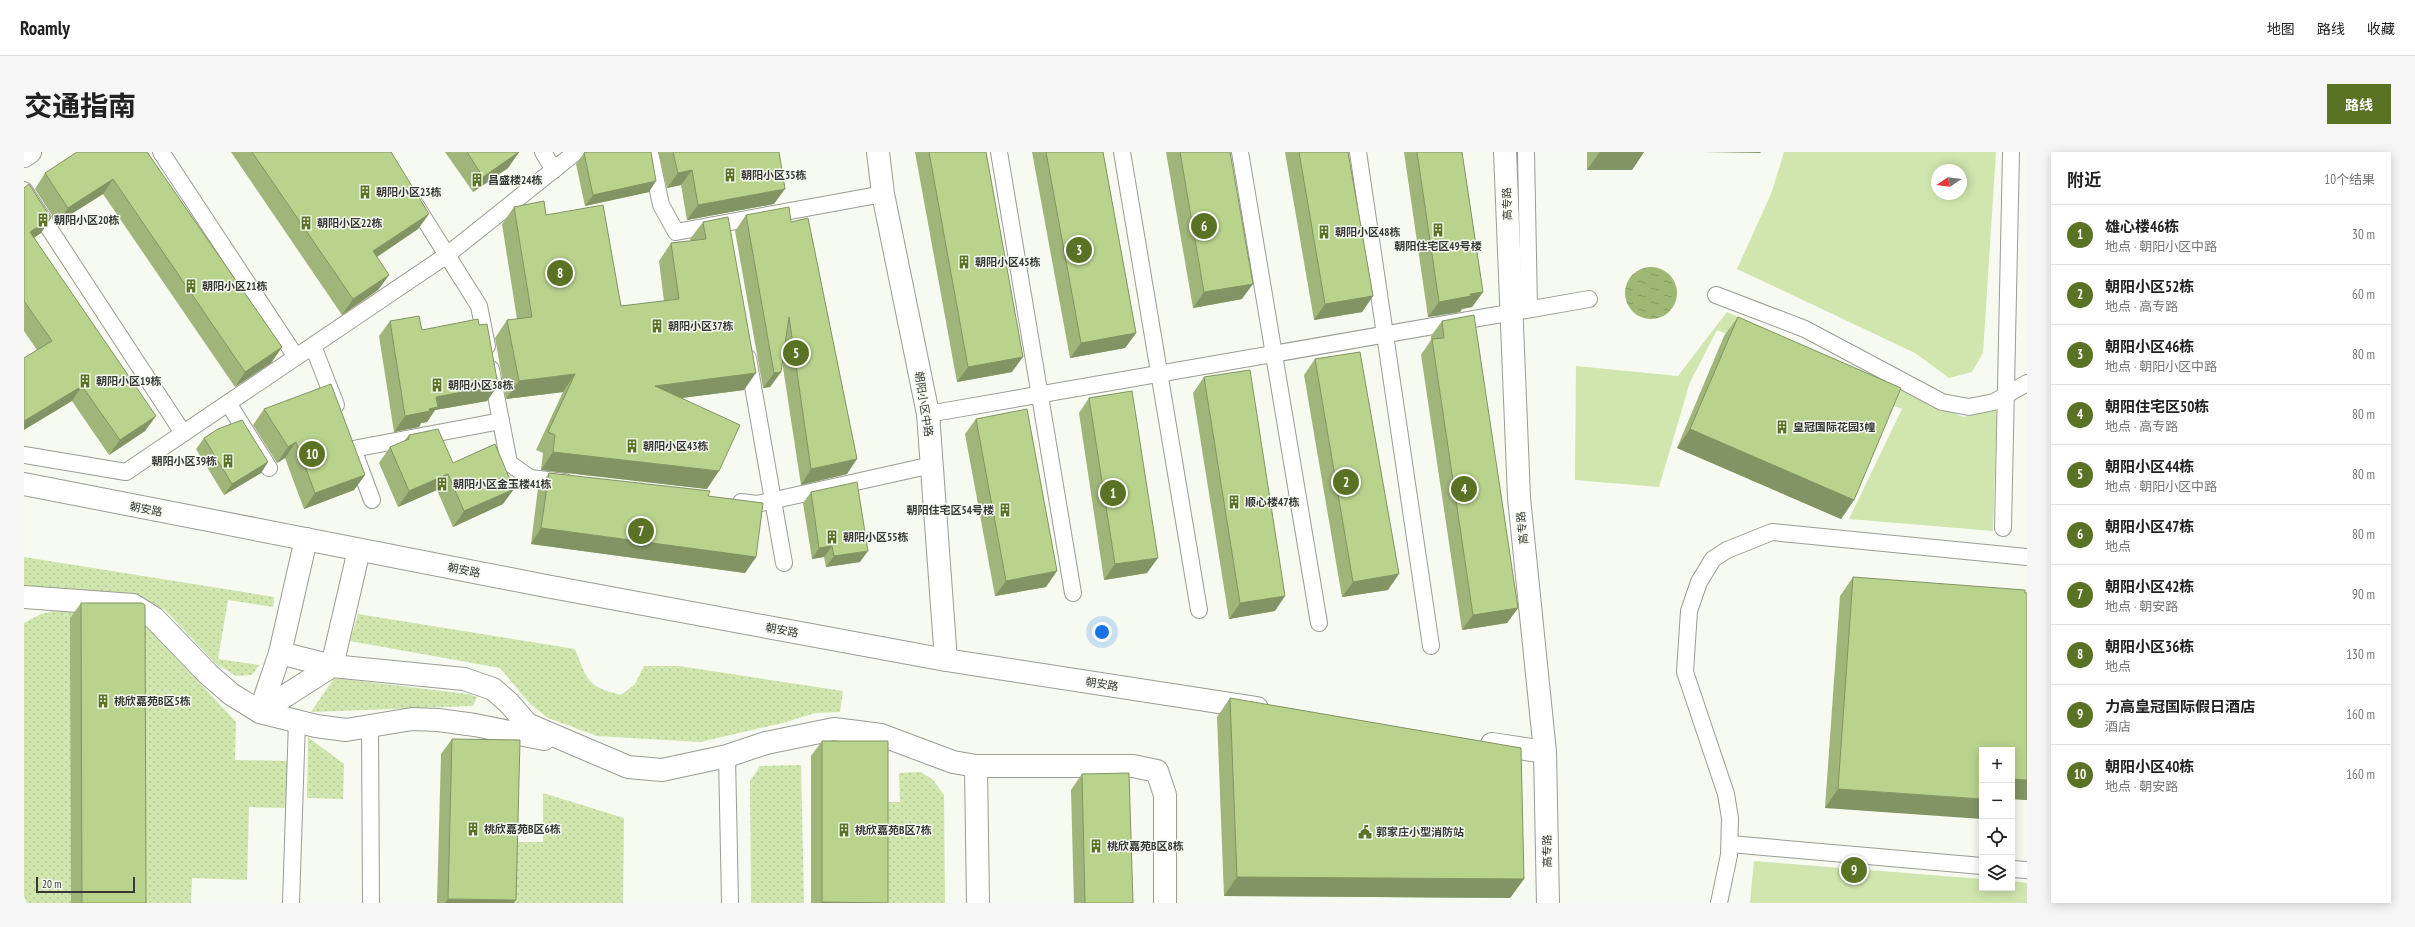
<!DOCTYPE html>
<html lang="zh">
<meta charset="utf-8">
<style>
:root{--surface:#fff;--page:#f6f6f6;--text:#222;--muted:#767676;--line:#e0e0e0;--accent:#597224}
body{margin:0;font-family:"PT Sans Narrow","Noto Sans SC",sans-serif;background:var(--page);color:var(--text)}
.controls{position:absolute;right:12px;bottom:12px;display:grid;overflow:hidden;border-radius:0px;box-shadow:0 2px 10px #0003}
.controls button{width:36px;height:36px;display:grid;place-items:center;padding:0;border:0;border-bottom:1px solid var(--line);background:var(--surface);color:var(--text);font:20px sans-serif}
.compass{position:absolute;left:1907px;top:12px;width:36px;height:36px;border-radius:50%;background:var(--surface);box-shadow:0 2px 10px #0003;rotate:257deg}
.scale{position:absolute;left:12px;bottom:10px;width:99px;box-sizing:border-box;padding-left:4px;border:2px solid #383936;border-top:0;font-size:11px;line-height:14px;white-space:nowrap;color:#383936;-webkit-text-stroke:3px #f6faf1;paint-order:stroke}
.you{position:absolute;left:1078px;top:480px;width:14px;height:14px;margin:-10px;border:3px solid #fff;border-radius:50%;background:#1a73e8;box-shadow:0 0 0 6px #1a73e833}
.badge{display:grid;place-items:center;width:26px;height:26px;border-radius:50%;background:var(--accent);color:#fff;font-size:13px;font-weight:700}
.pin{position:absolute;translate:-50% -50%;border:2px solid #fff;box-shadow:0 1px 4px #0006}
.list{margin:0;padding:0;list-style:none}
h2{display:flex;justify-content:space-between;align-items:center;height:52px;margin:0;padding:0 16px;font-size:17px}
h2 small{font-size:13px;font-weight:400;color:var(--muted)}
.list li{display:grid;grid-template-columns:26px 1fr auto;gap:12px;align-items:center;box-sizing:border-box;height:60px;padding:0 16px;border-top:1px solid var(--line)}
.list b{display:block;font-size:15px;white-space:nowrap}
.list p{margin:0;font-size:13px;white-space:nowrap;color:var(--muted)}
.list em{font-size:13px;font-style:normal;color:var(--muted)}
.icon{flex:none;width:22px;height:22px;fill:none;stroke:currentColor;stroke-width:2;stroke-linecap:round;stroke-linejoin:round}
.map{position:relative;flex:none;width:2003px;height:751px;overflow:hidden;border-radius:0px}
header{display:flex;align-items:center;gap:24px;box-sizing:border-box;height:56px;padding:0 20px;background:var(--surface);border-bottom:1px solid var(--line)}
header strong{font-size:19px}
nav{display:flex;gap:22px;margin-inline-start:auto;font-size:14px}
.intro{display:flex;align-items:center;justify-content:space-between;box-sizing:border-box;height:96px;padding:0 24px}
h1{margin:0;font-size:28px}
.button{padding:10px 18px;border-radius:0px;background:var(--accent);color:#fff;font-size:14px;font-weight:700}
main{display:flex;gap:24px;padding:0 24px}
aside{flex:1;background:var(--surface);border-radius:0px;box-shadow:0 2px 10px #0003}
.map>svg:first-child{display:block}
.grass{fill:url(#grass-dots)}
.green{fill:#d0e6ae;fill-rule:evenodd}
.water{fill:url(#water-ripples)}
.lines{fill:none;stroke-linecap:round;stroke-linejoin:round}
.service-casing{stroke:#999d94;stroke-width:18}
.minor-casing{stroke:#999d94;stroke-width:24}
.tertiary-casing{stroke:#999d94;stroke-width:24}
.service{stroke:#fff;stroke-width:16}
.minor{stroke:#fff;stroke-width:22}
.tertiary{stroke:#fff;stroke-width:22}
.wall{fill:#9fb579}
.shaded-wall{fill:#829463}
.building{fill:#b9d38d;stroke:#829463}
.labels{text-anchor:middle;dominant-baseline:central;stroke-width:3;stroke-linejoin:round;paint-order:stroke}
.poi-label{font-size:11px;font-weight:bold;fill:#383936;stroke:#f6faf1;text-anchor:start}
.street-label{font-size:11px;fill:#383936;stroke:#f6faf1}
</style>
<header>
<strong>Roamly</strong>
<nav><a>地图</a><a>路线</a><a>收藏</a></nav>
</header>
<div class="intro"><h1>交通指南</h1><a class="button">路线</a></div>
<main>
<div class="map">
<svg width="2003" height="751" viewBox="0 0 2003 751">
<defs>
<pattern id="grass-dots" width="8" height="8" patternUnits="userSpaceOnUse"><rect width="8" height="8" fill="#d0e6ae"/><path d="M2 2h.1M6 6h.1" fill="none" stroke="#b3c696" stroke-width="1.8" stroke-linecap="round"/></pattern>
<pattern id="water-ripples" width="26" height="14" patternUnits="userSpaceOnUse"><rect width="26" height="14" fill="#9eb873"/><path d="M2 4q2-2 4 0t4 0M15 11q2-2 4 0t4 0" fill="none" stroke="#82975f"/></pattern>
</defs>
<rect width="100%" height="100%" fill="#f6faf1"/>
<!-- grass -->
<g class="grass">
<polygon points="0,405 250,445 249,455 204,448 194,507 235,513 228,523 212,524 191,511 141,458 117,445 0,439"/>
<polygon points="39,457 110,460 212,570 211,608 266,609 265,656 225,655 223,728 168,726 167,751 3,751 0,744 0,471 17,462"/>
<path d="M334 462 551 497C564 529 562 534 597 543L611 532 620 514H655L819 539 816 560 791 561 759 571 676 590 573 584 524 566 506 552 476 516 326 489Z"/>
<polygon points="310,526 444,542 453,545 449,554 287,560"/>
<polygon points="284,585 320,612 319,647 283,646"/>
<polygon points="777,613 780,751 727,751 726,629 736,614"/>
<polygon points="897,620 909,628 920,643 921,751 860,751 857,650 876,650 875,621"/>
<polygon points="519,641 600,666 599,751 490,751 491,690 519,690"/>
</g>
<!-- green -->
<g class="green">
<path d="M1760 0H1972L1959 201 1948 220 1925 226 1891 201 1713 117 1747 42ZM1913 18H1937V42H1913Z"/>
<polygon points="1703,160 1939,265 1973,258 1969,379 1825,367 1878,257 1693,178 1666,230 1635,335 1551,328 1552,214 1654,224"/>
<polygon points="1730,709 1958,727 1958,736 1988,736 1988,729 2003,731 2003,751 1726,751"/>
</g>
<!-- water -->
<circle class="water" cx="1627" cy="141" r="26"/>
<g class="lines">
<!-- service casing -->
<g class="service-casing">
<g id="service">
<polyline points="137,0 272,205"/>
<polyline points="519,0 530,18"/>
<polyline points="626,0 637,53 652,80 859,42"/>
<polyline points="975,0 1049,441"/>
<polyline points="1098,0 1175,458"/>
<polyline points="1216,0 1295,471"/>
<polyline points="1334,0 1407,494"/>
<polyline points="1502,0 1505,156"/>
<polyline points="0,38 159,281"/>
<polyline points="389,49 455,154 463,194"/>
<polyline points="1692,143 1781,177 1918,250 1945,255 1970,250 2003,231"/>
<polyline points="289,194 312,253"/>
<polyline points="724,206 760,411"/>
<polyline points="467,217 485,311 506,326 541,330"/>
<polyline points="204,251 245,316"/>
<polyline points="904,262 1565,147"/>
<polyline points="329,297 477,269"/>
<polyline points="0,303 102,320 423,103 552,0"/>
<polyline points="332,305 348,348"/>
<polyline points="717,350 733,352 908,313"/>
<polyline points="1979,376 1987,0"/>
<polyline points="346,574 347,751"/>
<polyline points="703,604 706,751"/>
<polyline points="1706,692 1958,714"/>
<polyline points="1988,717 2003,718"/>
<polyline points="267,751 273,569"/>
<polyline points="1695,751 1705,703 1706,666 1702,642 1661,520 1665,459 1675,430 1689,407 1703,398 1748,380 2003,405"/>
</g>
</g>
<!-- minor casing -->
<g class="minor-casing">
<g id="minor">
<polyline points="854,0 859,42 904,262 922,508"/>
<polyline points="0,4 6,0"/>
<polyline points="282,387 256,501 308,514 335,398"/>
<polyline points="0,445 109,453 130,466 184,522 207,542 236,560 292,574 322,578 388,567 414,568 451,573 520,587"/>
<polyline points="256,501 236,560 308,514 440,527 469,537 485,551 503,572 604,615 638,618 703,604 742,591 810,577 857,583 929,610 952,614 954,751"/>
<polyline points="952,614 1109,614 1133,619 1141,643 1141,751"/>
</g>
</g>
<!-- tertiary casing -->
<g class="tertiary-casing">
<g id="tertiary">
<polyline points="1481,0 1495,346 1521,600 1524,751"/>
<polyline points="0,332 522,434 922,508 1233,556"/>
<polyline points="1468,592 1521,600"/>
</g>
</g>
<!-- service -->
<use href="#service" class="service"/>
<!-- minor -->
<use href="#minor" class="minor"/>
<!-- tertiary -->
<use href="#tertiary" class="tertiary"/>
</g>
<!-- wall -->
<g class="wall">
<polygon points="123,0 258,195 247,211 211,235 79,42 33,71 11,37 21,21"/>
<polygon points="207,0 367,0 405,62 394,77 353,105 365,123 354,138 318,163"/>
<polygon points="421,0 495,0 484,16 449,40"/>
<polygon points="634,0 755,0 750,52 663,68 657,33 643,36"/>
<polygon points="891,0 962,0 988,220 933,230"/>
<polygon points="1008,0 1079,0 1112,181 1101,196 1046,206"/>
<polygon points="1142,0 1206,0 1218,147 1169,156"/>
<polygon points="1261,0 1324,0 1349,144 1338,160 1290,168"/>
<polygon points="1380,0 1438,0 1459,140 1448,155 1438,157 1436,160 1404,165"/>
<polygon points="1563,0 1620,0 1608,18 1563,18"/>
<polygon points="560,1 625,40 561,54 552,12"/>
<polygon points="0,36 27,66 17,81 10,86 121,279 85,303 0,179"/>
<polygon points="490,55 522,63 597,154 640,149 635,109 647,91 667,89 666,87 679,70 720,238 658,246 683,337 517,318 519,301 512,298 539,240 482,247 471,186 483,168 493,167 478,72"/>
<polygon points="722,63 767,70 823,322 777,333 758,209 757,220 746,235 739,236 711,79"/>
<polygon points="1714,165 1830,348 1817,367 1653,296 1700,184"/>
<polygon points="366,169 398,178 455,173 474,233 463,249 411,258 403,270 397,271 395,275 370,280 355,184"/>
<polygon points="1418,169 1494,456 1483,471 1438,478 1397,203 1407,188 1407,184"/>
<polygon points="1291,207 1364,438 1318,445 1280,223"/>
<polygon points="1180,225 1251,459 1205,467 1169,241"/>
<polygon points="1065,246 1123,421 1080,428 1055,261"/>
<polygon points="240,257 341,323 330,338 280,357 261,306 253,311 229,273"/>
<polygon points="952,267 1022,435 971,444 941,282"/>
<polygon points="385,283 429,311 479,352 429,375 413,338 374,355 355,311 366,295 380,289"/>
<polygon points="180,286 244,310 237,321 200,343 172,297"/>
<polygon points="525,321 684,344 732,405 721,421 507,392 514,336"/>
<polygon points="787,340 836,410 802,415 800,405 788,407 779,351"/>
<polygon points="1829,425 2003,441 2003,648 1988,647 1988,598 1801,656 1816,444"/>
<polygon points="57,451 122,751 47,751 46,466"/>
<polygon points="1206,546 1500,727 1486,746 1200,744 1193,565"/>
<polygon points="428,587 490,751 413,751 417,602"/>
<polygon points="798,589 864,751 787,751 787,604"/>
<polygon points="1058,622 1109,751 1050,751 1047,638"/>
</g>
<!-- shaded-wall -->
<g class="shaded-wall">
<polygon points="495,0 484,16 449,40 459,25"/>
<polygon points="1576,0 1620,0 1608,18 1563,18"/>
<polygon points="1680,0 1737,0 1736,1"/>
<polygon points="668,18 657,33 643,36 654,21"/>
<polygon points="89,27 79,42 33,71 44,56"/>
<polygon points="632,29 625,40 561,54 569,43"/>
<polygon points="761,37 750,52 663,68 674,53"/>
<polygon points="405,62 394,77 338,115 349,99"/>
<polygon points="27,66 17,81 0,92 6,80"/>
<polygon points="365,123 354,138 318,163 329,147"/>
<polygon points="1229,132 1218,147 1169,156 1180,140"/>
<polygon points="1459,140 1448,155 1438,157 1436,160 1404,165 1415,150 1446,142"/>
<polygon points="1349,144 1338,160 1290,168 1301,152"/>
<polygon points="1112,181 1101,196 1046,206 1057,191"/>
<polygon points="258,195 247,211 211,235 221,220"/>
<polygon points="999,205 988,220 933,230 944,215"/>
<polygon points="757,220 746,235 739,236 750,221"/>
<polygon points="732,221 720,238 619,251 631,234"/>
<polygon points="551,222 539,240 482,247 495,229"/>
<polygon points="474,233 463,249 411,258 403,270 397,271 395,275 370,280 381,264 412,245"/>
<polygon points="58,234 48,249 0,278 0,269"/>
<polygon points="132,264 121,279 85,303 96,288"/>
<polygon points="1666,277 1830,348 1817,367 1653,296"/>
<polygon points="272,290 261,306 253,311 264,295"/>
<polygon points="529,300 695,319 683,337 517,318"/>
<polygon points="833,307 823,322 777,333 787,317"/>
<polygon points="244,310 237,321 200,343 208,332"/>
<polygon points="424,322 413,338 374,355 385,339"/>
<polygon points="341,323 330,338 280,357 291,341"/>
<polygon points="490,337 479,352 429,375 440,359"/>
<polygon points="517,376 732,405 721,421 507,392"/>
<polygon points="808,394 800,405 788,407 795,396"/>
<polygon points="844,399 836,410 802,415 810,404"/>
<polygon points="1134,406 1123,421 1080,428 1091,412"/>
<polygon points="1033,419 1022,435 971,444 982,429"/>
<polygon points="1375,422 1364,438 1318,445 1329,430"/>
<polygon points="1261,444 1251,459 1205,467 1216,451"/>
<polygon points="1494,456 1483,471 1438,478 1449,463"/>
<polygon points="1988,627 2003,628 2003,648 1988,647"/>
<polygon points="1814,637 1958,647 1958,667 1801,656"/>
<polygon points="1213,725 1500,727 1486,746 1200,744"/>
<polygon points="424,747 492,748 490,751 421,751"/>
<polygon points="798,750 864,751 797,751"/>
</g>
<!-- building -->
<g class="building">
<polygon points="53,0 123,0 258,195 221,220 89,27 44,56 21,21"/>
<polygon points="228,0 367,0 405,62 349,99 365,123 329,147"/>
<polygon points="443,0 495,0 459,25"/>
<polygon points="564,0 627,0 632,29 569,43 560,1"/>
<polygon points="649,0 755,0 761,37 674,53 668,18 654,21"/>
<polygon points="905,0 962,0 999,205 944,215"/>
<polygon points="1022,0 1079,0 1112,181 1057,191"/>
<polygon points="1156,0 1206,0 1229,132 1180,140"/>
<polygon points="1275,0 1324,0 1349,144 1301,152"/>
<polygon points="1393,0 1438,0 1459,140 1446,142 1447,144 1415,150"/>
<polygon points="5,32 27,66 6,80 132,264 96,288 58,234 0,269 0,206 28,189 0,149 0,36"/>
<polygon points="520,49 522,63 579,53 597,154 655,147 647,91 682,87 679,70 704,65 732,221 631,234 716,273 695,319 529,300 531,283 524,280 551,222 495,229 483,168 508,165 490,55"/>
<polygon points="765,55 767,70 784,66 833,307 787,317 765,165 757,220 750,221 722,63"/>
<polygon points="1450,163 1494,456 1449,463 1408,187 1420,186 1418,169"/>
<polygon points="395,164 398,178 454,167 455,173 463,172 474,233 412,245 414,255 405,257 406,259 381,264 366,169"/>
<polygon points="1714,165 1877,236 1830,348 1666,277"/>
<polygon points="1336,200 1375,422 1329,430 1291,207"/>
<polygon points="1226,218 1261,444 1216,451 1180,225"/>
<polygon points="307,232 341,323 291,341 272,290 264,295 240,257"/>
<polygon points="1108,239 1134,406 1091,412 1065,246"/>
<polygon points="1003,257 1033,419 982,429 952,267"/>
<polygon points="218,268 244,310 208,332 180,286 194,277"/>
<polygon points="414,277 429,311 471,292 490,337 440,359 424,322 385,339 366,295 385,287 385,283"/>
<polygon points="525,321 686,339 684,344 739,351 732,405 517,376"/>
<polygon points="833,330 844,399 810,404 808,394 795,396 787,340"/>
<polygon points="1829,425 2001,438 2001,441 2003,441 2003,628 1988,627 1988,628 1988,598 1958,598 1958,647 1814,637"/>
<polygon points="57,451 118,451 121,453 122,751 58,751"/>
<polygon points="1206,546 1497,596 1500,727 1213,725"/>
<polygon points="428,587 496,588 492,748 424,747"/>
<polygon points="798,589 864,589 864,751 798,750"/>
<polygon points="1105,621 1109,751 1061,751 1058,622"/>
</g>
<!-- icons -->
<defs>
<g id="building-bare" transform="scale(1.08)"><path d="M-4-6H4V6H1V3H-1V6H-4ZM-2.5-4.3h1.7v1.8h-1.7ZM.8-4.3h1.7v1.8H.8ZM-2.5-1h1.7V.8h-1.7ZM.8-1h1.7V.8H.8Z" fill="#597224" stroke="#f6faf1" stroke-width="2.5" paint-order="stroke"/></g>
<g id="civic-bare" transform="scale(1.08)"><path d="M-.6-6.5H3V-4.5H.6V-3L4-1V1h2V6H-6V1h2V-1L-.6-3ZM-1.2 2.5V6h2.4V2.5Z" fill="#597224" stroke="#f6faf1" stroke-width="2.5" paint-order="stroke"/></g>
</defs>
<g fill-rule="evenodd">
<use href="#building-bare" x="706" y="23"/>
<use href="#building-bare" x="453" y="28"/>
<use href="#building-bare" x="341" y="40"/>
<use href="#building-bare" x="19" y="68"/>
<use href="#building-bare" x="282" y="71"/>
<use href="#building-bare" x="1414" y="78"/>
<use href="#building-bare" x="1300" y="80"/>
<use href="#building-bare" x="940" y="110"/>
<use href="#building-bare" x="167" y="134"/>
<use href="#building-bare" x="633" y="174"/>
<use href="#building-bare" x="61" y="229"/>
<use href="#building-bare" x="413" y="233"/>
<use href="#building-bare" x="1758" y="275"/>
<use href="#building-bare" x="608" y="294"/>
<use href="#building-bare" x="204" y="309"/>
<use href="#building-bare" x="418" y="332"/>
<use href="#building-bare" x="1210" y="350"/>
<use href="#building-bare" x="981" y="358"/>
<use href="#building-bare" x="808" y="385"/>
<use href="#building-bare" x="79" y="549"/>
<use href="#building-bare" x="449" y="677"/>
<use href="#building-bare" x="820" y="678"/>
<use href="#civic-bare" x="1341" y="680"/>
<use href="#building-bare" x="1072" y="694"/>
</g>
<g class="labels">
<!-- poi labels -->
<g class="poi-label">
<text x="717" y="23">朝阳小区35栋</text>
<text x="464" y="28">昌盛楼24栋</text>
<text x="352" y="40">朝阳小区23栋</text>
<text x="30" y="68">朝阳小区20栋</text>
<text x="293" y="71">朝阳小区22栋</text>
<text x="1311" y="80">朝阳小区48栋</text>
<text x="1414" y="94" text-anchor="middle">朝阳住宅区49号楼</text>
<text x="951" y="110">朝阳小区45栋</text>
<text x="178" y="134">朝阳小区21栋</text>
<text x="644" y="174">朝阳小区37栋</text>
<text x="72" y="229">朝阳小区19栋</text>
<text x="424" y="233">朝阳小区38栋</text>
<text x="1769" y="275">皇冠国际花园3幢</text>
<text x="619" y="294">朝阳小区43栋</text>
<text x="193" y="309" text-anchor="end">朝阳小区39栋</text>
<text x="429" y="332">朝阳小区金玉楼41栋</text>
<text x="1221" y="350">顺心楼47栋</text>
<text x="970" y="358" text-anchor="end">朝阳住宅区54号楼</text>
<text x="819" y="385">朝阳小区55栋</text>
<text x="90" y="549">桃欣嘉苑B区5栋</text>
<text x="460" y="677">桃欣嘉苑B区6栋</text>
<text x="831" y="678">桃欣嘉苑B区7栋</text>
<text x="1352" y="680">郭家庄小型消防站</text>
<text x="1083" y="694">桃欣嘉苑B区8栋</text>
</g>
<!-- street labels -->
<g class="street-label">
<text transform="translate(1483 52) rotate(-92)">高专路</text>
<text transform="translate(900 252) rotate(81)">朝阳小区中路</text>
<text transform="translate(122 357) rotate(11)">朝安路</text>
<text transform="translate(1498 376) rotate(-96)">高专路</text>
<text transform="translate(440 418) rotate(11)">朝安路</text>
<text transform="translate(758 478) rotate(10)">朝安路</text>
<text transform="translate(1078 532) rotate(9)">朝安路</text>
<text transform="translate(1523 699) rotate(-91)">高专路</text>
</g>
</g>
</svg>
<div class="controls">
<button>+</button>
<button>−</button>
<button><svg class="icon" aria-label="locate" viewBox="0 0 24 24"><circle cx="12" cy="12" r="6"/><path d="M12 2v4M12 18v4M2 12h4M18 12h4"/></svg></button>
<button><svg class="icon" aria-label="layers" viewBox="0 0 24 24"><path d="M12 4l9 5-9 5-9-5zM3 14l9 5 9-5"/></svg></button>
</div>
<svg class="compass" viewBox="-18 -18 36 36"><path d="M0-13l5 13h-10z" fill="#e53935"/><path d="M0 13l5-13h-10z" fill="#767676"/></svg>
<div class="scale">20 m</div>
<div class="you"></div>
<div class="pin badge" style="left:1089px;top:341px">1</div>
<div class="pin badge" style="left:1322px;top:330px">2</div>
<div class="pin badge" style="left:1055px;top:98px">3</div>
<div class="pin badge" style="left:1440px;top:337px">4</div>
<div class="pin badge" style="left:772px;top:201px">5</div>
<div class="pin badge" style="left:1180px;top:74px">6</div>
<div class="pin badge" style="left:617px;top:379px">7</div>
<div class="pin badge" style="left:536px;top:121px">8</div>
<div class="pin badge" style="left:1830px;top:718px">9</div>
<div class="pin badge" style="left:288px;top:302px">10</div>
</div>
<aside>
<h2>附近<small>10个结果</small></h2>
<ul class="list">
<li><span class="badge">1</span><div><b>雄心楼46栋</b><p>地点 · 朝阳小区中路</p></div><em>30 m</em></li>
<li><span class="badge">2</span><div><b>朝阳小区52栋</b><p>地点 · 高专路</p></div><em>60 m</em></li>
<li><span class="badge">3</span><div><b>朝阳小区46栋</b><p>地点 · 朝阳小区中路</p></div><em>80 m</em></li>
<li><span class="badge">4</span><div><b>朝阳住宅区50栋</b><p>地点 · 高专路</p></div><em>80 m</em></li>
<li><span class="badge">5</span><div><b>朝阳小区44栋</b><p>地点 · 朝阳小区中路</p></div><em>80 m</em></li>
<li><span class="badge">6</span><div><b>朝阳小区47栋</b><p>地点</p></div><em>80 m</em></li>
<li><span class="badge">7</span><div><b>朝阳小区42栋</b><p>地点 · 朝安路</p></div><em>90 m</em></li>
<li><span class="badge">8</span><div><b>朝阳小区36栋</b><p>地点</p></div><em>130 m</em></li>
<li><span class="badge">9</span><div><b>力高皇冠国际假日酒店</b><p>酒店</p></div><em>160 m</em></li>
<li><span class="badge">10</span><div><b>朝阳小区40栋</b><p>地点 · 朝安路</p></div><em>160 m</em></li>
</ul>
</aside>
</main>
